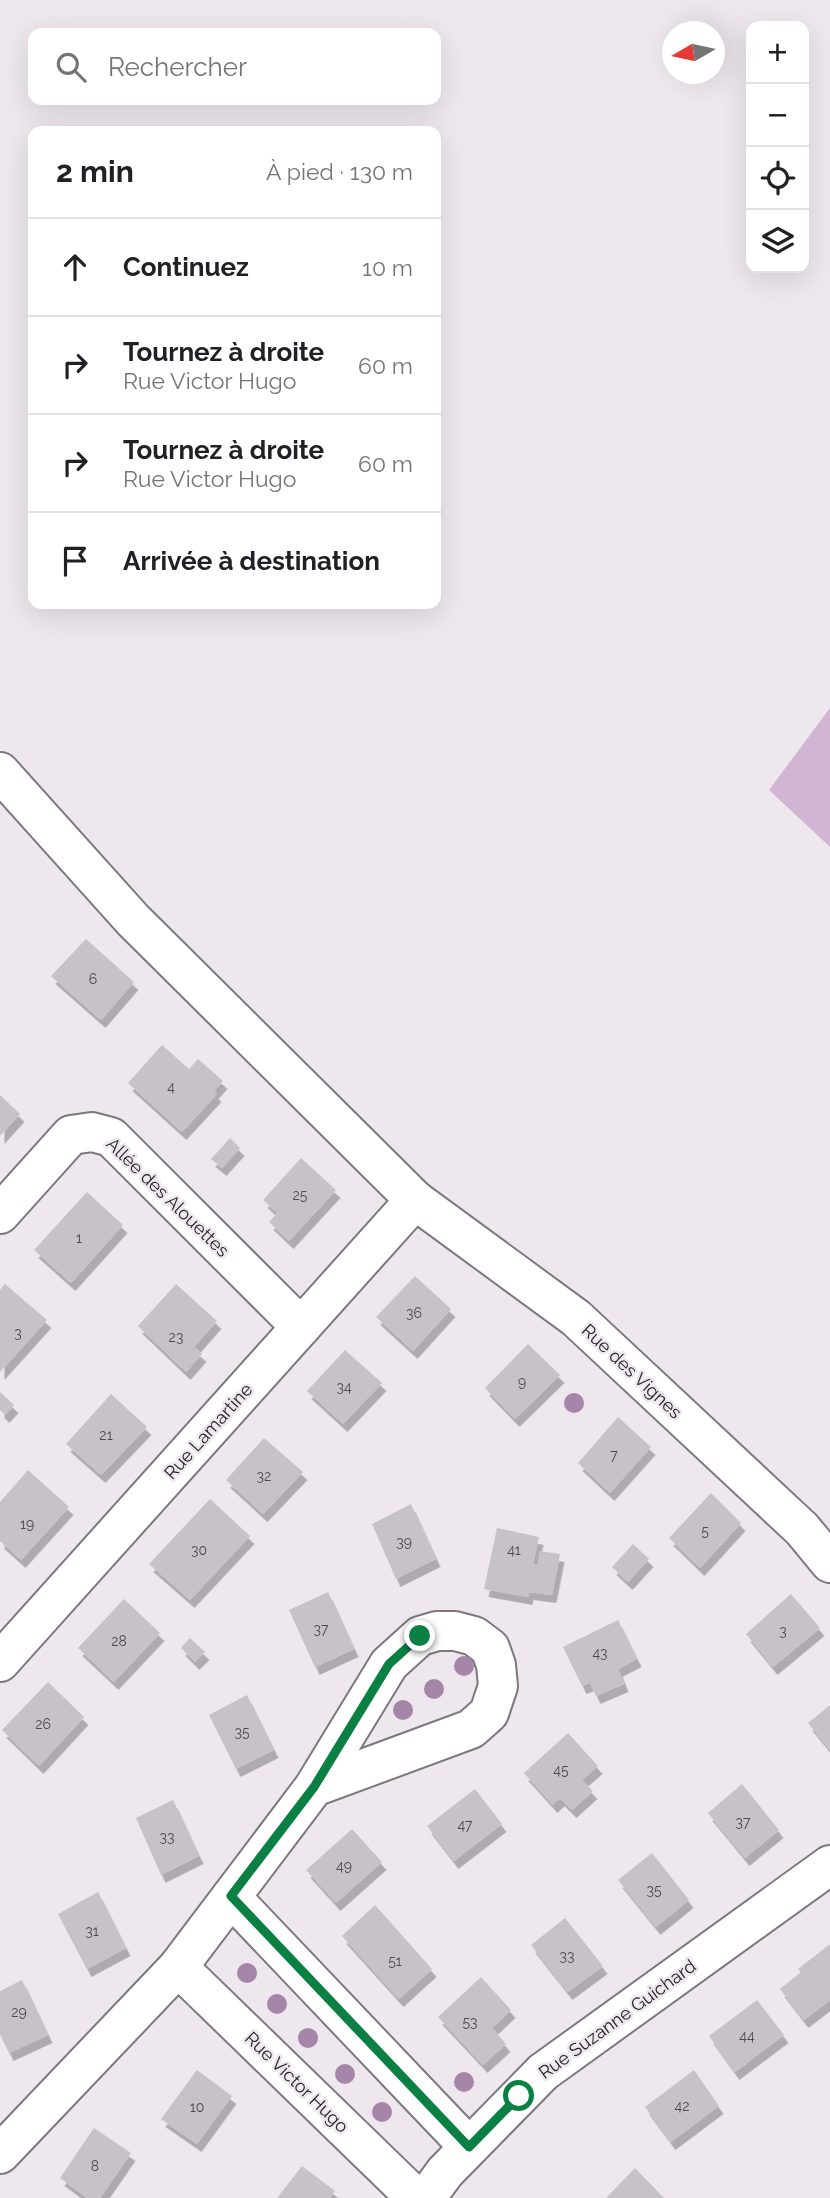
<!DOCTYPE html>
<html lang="fr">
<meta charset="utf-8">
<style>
:root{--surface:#fff;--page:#f2f2f2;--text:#202124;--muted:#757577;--line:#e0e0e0}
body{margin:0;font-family:Raleway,sans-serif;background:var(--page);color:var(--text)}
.controls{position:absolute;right:21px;top:21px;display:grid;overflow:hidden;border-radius:14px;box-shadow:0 7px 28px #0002}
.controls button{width:63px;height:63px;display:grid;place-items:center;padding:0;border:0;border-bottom:2px solid var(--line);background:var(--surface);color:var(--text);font:35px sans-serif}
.compass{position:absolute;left:662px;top:21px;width:63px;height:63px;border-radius:50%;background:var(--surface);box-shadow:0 7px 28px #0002;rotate:261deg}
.stop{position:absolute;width:21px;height:21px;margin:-16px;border:5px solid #0b8043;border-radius:50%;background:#fff}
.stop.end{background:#0b8043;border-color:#fff;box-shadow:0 2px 7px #0008}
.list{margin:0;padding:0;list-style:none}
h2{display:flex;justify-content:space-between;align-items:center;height:91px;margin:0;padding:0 28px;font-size:30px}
h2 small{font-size:23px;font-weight:400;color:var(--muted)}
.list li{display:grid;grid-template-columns:46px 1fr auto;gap:21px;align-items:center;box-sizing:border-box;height:98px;padding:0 28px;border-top:2px solid var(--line)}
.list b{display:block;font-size:26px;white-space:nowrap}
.list p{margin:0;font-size:23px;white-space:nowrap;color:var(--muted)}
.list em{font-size:23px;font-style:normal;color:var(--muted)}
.icon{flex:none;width:38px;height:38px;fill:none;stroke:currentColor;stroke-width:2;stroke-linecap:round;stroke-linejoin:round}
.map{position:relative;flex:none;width:830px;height:2198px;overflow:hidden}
.search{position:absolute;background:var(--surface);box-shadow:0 7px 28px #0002;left:28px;top:28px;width:413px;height:77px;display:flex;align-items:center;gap:18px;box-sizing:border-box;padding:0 24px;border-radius:14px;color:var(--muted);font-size:26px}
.panel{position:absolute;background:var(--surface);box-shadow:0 7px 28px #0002;left:28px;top:126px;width:413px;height:483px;border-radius:14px}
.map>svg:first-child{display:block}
.green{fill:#d1b5d3}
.building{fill:#c7c1c8;filter:url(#shadow)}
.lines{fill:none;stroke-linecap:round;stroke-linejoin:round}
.minor-casing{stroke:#7d787e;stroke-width:42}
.minor{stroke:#fff;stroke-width:38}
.tree{fill:#a585a8}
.route{stroke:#0b8043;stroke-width:9}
.labels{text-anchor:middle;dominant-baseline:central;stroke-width:5;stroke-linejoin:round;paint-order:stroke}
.number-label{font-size:14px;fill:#4e4a4e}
.street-label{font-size:18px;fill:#252326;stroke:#eee8ee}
</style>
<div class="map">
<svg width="830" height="2198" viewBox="0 0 830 2198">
<defs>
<filter id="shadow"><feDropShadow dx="4.5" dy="8" stdDeviation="0" flood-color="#0004"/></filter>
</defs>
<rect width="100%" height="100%" fill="#eee8ee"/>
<!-- green -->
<polygon class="green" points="830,708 830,847 769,790"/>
<!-- building -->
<g class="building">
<polygon points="86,939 134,982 101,1020 51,976"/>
<polygon points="162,1045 189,1069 198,1059 223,1081 214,1091 217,1094 182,1132 128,1083"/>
<polygon points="0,1095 20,1114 0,1136"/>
<polygon points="230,1138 240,1148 222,1168 211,1159"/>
<polygon points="301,1158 336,1190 289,1241 269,1222 277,1213 263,1200"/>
<polygon points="87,1192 123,1225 71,1283 34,1250"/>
<polygon points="415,1276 451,1309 413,1351 376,1317"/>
<polygon points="5,1284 47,1320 0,1372 0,1290"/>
<polygon points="176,1284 217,1321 194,1347 202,1354 186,1372 138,1326"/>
<polygon points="528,1344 560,1375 515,1419 485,1388"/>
<polygon points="345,1350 382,1383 343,1424 307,1391"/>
<polygon points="0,1392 14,1405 5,1415 0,1410"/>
<polygon points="111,1394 147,1427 101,1475 66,1444"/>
<polygon points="618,1417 651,1447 610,1493 578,1463"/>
<polygon points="264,1438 303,1472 263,1514 226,1480"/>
<polygon points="28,1470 69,1507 21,1560 0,1541 0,1502"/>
<polygon points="711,1493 741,1523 700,1568 669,1538"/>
<polygon points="210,1499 250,1536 190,1600 149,1564"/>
<polygon points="411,1504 436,1559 396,1579 372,1524"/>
<polygon points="497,1528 539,1537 533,1564 538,1565 540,1551 560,1554 552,1595 529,1592 528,1597 484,1589"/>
<polygon points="633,1544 649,1559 628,1582 612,1567"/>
<polygon points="328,1592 354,1649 315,1667 289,1610"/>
<polygon points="791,1594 820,1628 773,1667 746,1634"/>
<polygon points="124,1599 160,1633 114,1682 78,1648"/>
<polygon points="618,1620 637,1659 618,1669 624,1684 596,1696 590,1683 582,1686 563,1647"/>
<polygon points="190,1638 205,1652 195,1662 181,1648"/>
<polygon points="48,1682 84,1717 39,1766 2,1730"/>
<polygon points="247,1695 274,1750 236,1769 209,1715"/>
<polygon points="830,1705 830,1750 808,1723"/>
<polygon points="568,1733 598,1766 582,1780 593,1791 572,1810 560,1798 553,1805 524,1773"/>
<polygon points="742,1784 779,1830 745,1858 708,1813"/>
<polygon points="475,1789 502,1824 454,1861 427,1826"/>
<polygon points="173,1800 199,1856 161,1875 136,1818"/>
<polygon points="352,1829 382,1862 336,1903 306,1870"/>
<polygon points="652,1853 689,1900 656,1927 618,1880"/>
<polygon points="98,1892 126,1948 87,1969 58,1914"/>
<polygon points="375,1905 432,1969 399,1999 342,1936"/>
<polygon points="565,1918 603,1966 568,1992 531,1945"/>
<polygon points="830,1944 830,2000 804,2020 780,1989 801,1972 798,1969"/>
<polygon points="481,1977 511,2010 492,2028 506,2044 483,2065 438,2017"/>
<polygon points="22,1980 48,2035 9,2053 0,2034 0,1991"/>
<polygon points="757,2000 784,2035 735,2072 709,2036"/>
<polygon points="197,2070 232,2096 197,2144 161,2119"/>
<polygon points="694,2070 719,2106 671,2142 645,2107"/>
<polygon points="94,2128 131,2153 100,2198 87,2198 60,2178"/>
<polygon points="302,2166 335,2191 330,2198 277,2198"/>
<polygon points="635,2168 664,2198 606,2198"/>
</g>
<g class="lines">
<!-- minor casing -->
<g class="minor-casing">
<g id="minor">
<polyline points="0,772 133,920 415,1200 576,1318 802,1529 830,1563"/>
<polyline points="0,1214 71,1135 92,1132 111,1137 301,1327"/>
<polyline points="0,1662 415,1200"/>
<polyline points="231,1897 469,2147"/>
<polyline points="178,1967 416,2198"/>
<polyline points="0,2154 178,1967 314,1787 389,1664 420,1636 437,1631 455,1631 474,1636 490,1648 496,1665 498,1686 489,1713 471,1729 314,1787"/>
<polyline points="426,2198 445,2172 543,2072 830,1865"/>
</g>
</g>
<!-- minor -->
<use href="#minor" class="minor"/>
</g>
<!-- trees -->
<g class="tree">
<circle cx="574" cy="1403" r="10"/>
<circle cx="464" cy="1666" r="10"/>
<circle cx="434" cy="1689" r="10"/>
<circle cx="403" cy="1710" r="10"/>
<circle cx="247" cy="1973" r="10"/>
<circle cx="277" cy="2004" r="10"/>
<circle cx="308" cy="2038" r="10"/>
<circle cx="345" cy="2074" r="10"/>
<circle cx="464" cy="2082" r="10"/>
<circle cx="382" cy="2112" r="10"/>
</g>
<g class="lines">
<!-- route -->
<polyline class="route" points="420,1636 389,1664 314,1787 231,1896 469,2147 519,2096"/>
</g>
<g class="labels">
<!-- number labels -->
<g class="number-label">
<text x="93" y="979">6</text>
<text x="171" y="1087">4</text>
<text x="300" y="1195">25</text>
<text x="79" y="1238">1</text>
<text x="414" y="1313">36</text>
<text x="18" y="1333">3</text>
<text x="176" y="1337">23</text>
<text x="522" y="1382">9</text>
<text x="344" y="1387">34</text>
<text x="106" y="1435">21</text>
<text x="614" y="1455">7</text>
<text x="264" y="1476">32</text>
<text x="27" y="1524">19</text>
<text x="705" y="1531">5</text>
<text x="404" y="1542">39</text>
<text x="199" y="1550">30</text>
<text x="514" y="1550">41</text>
<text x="321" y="1629">37</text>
<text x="783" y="1631">3</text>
<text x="119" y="1641">28</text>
<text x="600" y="1653">43</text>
<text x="43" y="1724">26</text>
<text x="242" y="1732">35</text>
<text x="561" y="1770">45</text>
<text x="743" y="1822">37</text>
<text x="465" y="1825">47</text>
<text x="167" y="1837">33</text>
<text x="344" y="1866">49</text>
<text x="654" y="1890">35</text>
<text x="92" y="1931">31</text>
<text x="567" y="1956">33</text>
<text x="395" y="1961">51</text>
<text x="19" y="2012">29</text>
<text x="470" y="2022">53</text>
<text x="747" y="2036">44</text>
<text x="682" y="2106">42</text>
<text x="197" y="2107">10</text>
<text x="95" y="2166">8</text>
</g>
<!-- street labels -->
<g class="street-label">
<text transform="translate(168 1197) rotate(44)">Allée des Alouettes</text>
<text transform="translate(632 1371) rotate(43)">Rue des Vignes</text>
<text transform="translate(208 1431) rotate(-48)">Rue Lamartine</text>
<text transform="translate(617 2019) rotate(-36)">Rue Suzanne Guichard</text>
<text transform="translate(297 2082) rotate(44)">Rue Victor Hugo</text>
</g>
</g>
</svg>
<div class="controls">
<button>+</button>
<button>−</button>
<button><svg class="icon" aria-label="locate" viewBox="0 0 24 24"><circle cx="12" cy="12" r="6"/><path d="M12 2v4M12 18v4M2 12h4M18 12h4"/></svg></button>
<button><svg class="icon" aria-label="layers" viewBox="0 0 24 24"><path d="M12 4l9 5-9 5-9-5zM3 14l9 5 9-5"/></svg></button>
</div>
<svg class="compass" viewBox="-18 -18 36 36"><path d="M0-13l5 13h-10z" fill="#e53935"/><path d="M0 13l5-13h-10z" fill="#757577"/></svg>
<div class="stop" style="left:519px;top:2096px"></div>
<div class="stop end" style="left:420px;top:1636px"></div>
<div class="search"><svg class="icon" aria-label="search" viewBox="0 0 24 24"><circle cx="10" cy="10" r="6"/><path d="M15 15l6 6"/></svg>Rechercher</div>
<section class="panel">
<h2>2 min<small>À pied · 130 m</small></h2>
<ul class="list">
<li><svg class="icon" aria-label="ahead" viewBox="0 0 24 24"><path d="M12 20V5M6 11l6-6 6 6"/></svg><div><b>Continuez</b></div><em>10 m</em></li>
<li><svg class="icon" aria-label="right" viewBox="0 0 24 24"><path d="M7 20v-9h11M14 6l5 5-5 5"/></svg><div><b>Tournez à droite</b><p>Rue Victor Hugo</p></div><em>60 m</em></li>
<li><svg class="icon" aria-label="right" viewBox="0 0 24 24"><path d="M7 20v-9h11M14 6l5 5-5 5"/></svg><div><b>Tournez à droite</b><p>Rue Victor Hugo</p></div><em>60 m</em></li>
<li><svg class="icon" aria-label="arrive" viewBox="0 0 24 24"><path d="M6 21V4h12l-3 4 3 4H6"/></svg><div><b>Arrivée à destination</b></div></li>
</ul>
</section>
</div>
